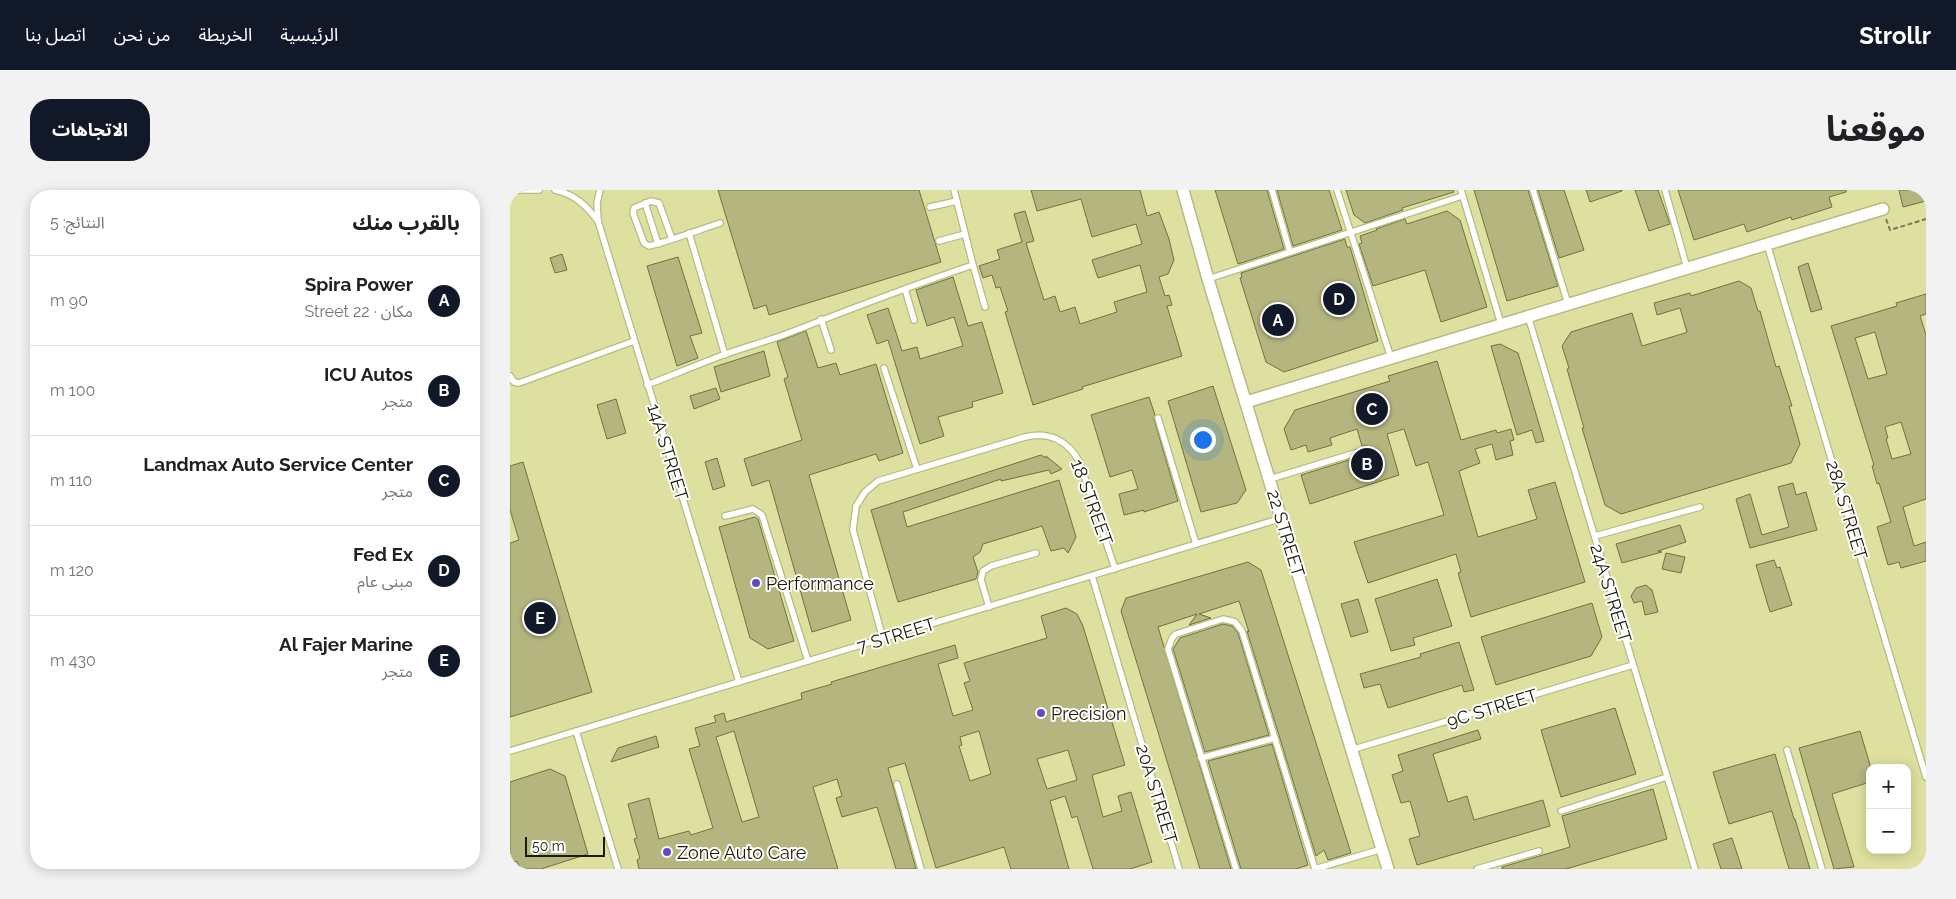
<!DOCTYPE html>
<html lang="ar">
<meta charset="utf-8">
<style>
:root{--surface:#fff;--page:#f2f2f2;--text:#202124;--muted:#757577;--line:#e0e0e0;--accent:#111827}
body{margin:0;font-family:Raleway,"Noto Sans Arabic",sans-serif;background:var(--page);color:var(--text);direction:rtl}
.controls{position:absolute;right:15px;bottom:15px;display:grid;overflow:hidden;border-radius:10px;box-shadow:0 2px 12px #0003}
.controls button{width:45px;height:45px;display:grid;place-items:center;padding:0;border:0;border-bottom:1px solid var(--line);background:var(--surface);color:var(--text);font:25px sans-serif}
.scale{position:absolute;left:15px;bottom:12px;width:80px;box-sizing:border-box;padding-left:5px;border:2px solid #1c1b06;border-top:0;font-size:14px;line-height:18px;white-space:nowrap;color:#1c1b06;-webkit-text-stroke:4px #fff;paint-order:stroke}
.you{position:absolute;left:692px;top:249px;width:18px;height:18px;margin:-12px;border:4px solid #fff;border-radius:50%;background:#1a73e8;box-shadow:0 0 0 8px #1a73e833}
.badge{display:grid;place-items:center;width:32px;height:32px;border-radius:50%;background:var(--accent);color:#fff;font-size:16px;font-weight:700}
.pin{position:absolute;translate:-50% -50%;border:2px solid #fff;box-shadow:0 1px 5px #0006}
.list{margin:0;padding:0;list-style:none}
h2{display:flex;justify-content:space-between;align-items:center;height:65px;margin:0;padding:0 20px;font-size:21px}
h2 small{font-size:16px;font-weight:400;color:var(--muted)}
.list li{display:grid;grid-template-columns:32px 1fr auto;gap:15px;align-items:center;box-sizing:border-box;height:90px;padding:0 20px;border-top:1px solid var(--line)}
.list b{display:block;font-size:19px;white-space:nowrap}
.list p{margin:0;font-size:16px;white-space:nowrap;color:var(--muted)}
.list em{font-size:16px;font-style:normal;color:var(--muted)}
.map{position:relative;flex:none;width:1416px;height:679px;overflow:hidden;direction:ltr;border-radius:20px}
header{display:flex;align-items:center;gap:30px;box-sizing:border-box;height:70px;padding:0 25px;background:var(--accent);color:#fff}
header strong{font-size:24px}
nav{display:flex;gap:28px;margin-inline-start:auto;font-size:18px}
.intro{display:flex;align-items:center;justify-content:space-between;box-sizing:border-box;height:120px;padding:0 30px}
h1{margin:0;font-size:35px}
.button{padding:12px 22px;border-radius:20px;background:var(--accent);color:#fff;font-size:18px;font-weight:700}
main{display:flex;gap:30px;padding:0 30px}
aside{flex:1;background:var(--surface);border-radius:20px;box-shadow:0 2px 12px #0003}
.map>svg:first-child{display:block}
.built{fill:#dee0a0;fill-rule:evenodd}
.building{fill:#b5b67f;stroke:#71713d;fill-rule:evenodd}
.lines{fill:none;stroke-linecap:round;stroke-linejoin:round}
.service-casing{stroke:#b9ba83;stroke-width:8}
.minor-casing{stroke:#b9ba83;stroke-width:14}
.path{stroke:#7a7a55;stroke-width:2;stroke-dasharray:5 2.5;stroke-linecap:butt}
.service{stroke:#fff;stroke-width:5.5}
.minor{stroke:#fff;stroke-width:11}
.poi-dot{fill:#664ac3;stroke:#fff;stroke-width:2}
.labels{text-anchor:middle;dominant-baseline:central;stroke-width:4;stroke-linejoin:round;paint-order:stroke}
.street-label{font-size:18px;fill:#1c1b06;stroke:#fff}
.poi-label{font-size:18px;fill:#1c1b06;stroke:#fff;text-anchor:start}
</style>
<header>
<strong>Strollr</strong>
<nav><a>الرئيسية</a><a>الخريطة</a><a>من نحن</a><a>اتصل بنا</a></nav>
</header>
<div class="intro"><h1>موقعنا</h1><a class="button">الاتجاهات</a></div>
<main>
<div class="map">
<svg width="1416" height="679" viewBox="0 0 1416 679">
<rect width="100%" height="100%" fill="#e9ebb2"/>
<!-- built -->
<path class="built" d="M0 0H1416V679H0ZM1360 578H1397V660H1360Z"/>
<!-- building -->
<g class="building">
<polygon points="208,0 409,0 431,72 259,125 256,115 244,119"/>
<polygon points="521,0 630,0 637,26 649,22 659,49 664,70 658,84 649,87 655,106 659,105 662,115 657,116 672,166 572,197 573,199 523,215 495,122 498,121 490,97 486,98 482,85 473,88 469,76 490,69 487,60 512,52 504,24 515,21 524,51 516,53 534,110 545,106 550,122 565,117 570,134 607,122 604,112 637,102 630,75 588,88 582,70 632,54 626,34 582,47 571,9 527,21"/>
<polygon points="705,0 757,0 774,59 728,74"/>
<polygon points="767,0 819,0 832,40 783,56"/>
<polygon points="836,0 943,0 944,2 892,18 893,20 855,33 844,25"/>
<polygon points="964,0 1018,0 1048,96 997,111"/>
<polygon points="1028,0 1054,0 1074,60 1049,68"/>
<polygon points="1076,0 1112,0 1112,1 1080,12"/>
<polygon points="1125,0 1148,0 1160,34 1139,41"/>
<polygon points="1168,0 1336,0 1336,2 1319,7 1322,17 1282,30 1281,27 1237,42 1234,34 1184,50"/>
<polygon points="1389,0 1414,0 1416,11 1393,17"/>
<polygon points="937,21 950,30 977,117 931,132 915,80 863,96 849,54 852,53 850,46 867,40 866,39 895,29 897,34"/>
<polygon points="835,49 837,57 840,57 868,151 774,182 756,172 730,88 732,87 731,83"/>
<polygon points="52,64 57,80 45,83 40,68"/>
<polygon points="168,67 192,143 180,146 188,168 167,176 137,76"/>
<polygon points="1298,73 1312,119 1301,122 1288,77"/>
<polygon points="443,87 458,136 472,132 493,203 462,212 463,217 428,227 434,246 410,254 378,150 367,154 357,125 378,118 392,161 407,157 410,169 453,156 444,127 417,136 406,100"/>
<polygon points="1229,91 1241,98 1248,121 1250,121 1266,177 1269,176 1282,216 1279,216 1290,254 1281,273 1111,324 1095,315 1072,238 1074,238 1057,179 1059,178 1052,156 1061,142 1122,123 1132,156 1175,143 1177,142 1170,118 1147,125 1144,113 1180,103 1181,106"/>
<path d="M1416 104V124L1410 126 1416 145V309L1393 317 1404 356 1416 352V371L1391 378 1389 372 1378 375 1367 337 1381 332 1369 293 1367 294 1362 276 1364 275 1321 136 1387 116 1386 113ZM1365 142 1377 184 1358 189 1345 148ZM1391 232 1401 264 1382 269 1376 249 1378 248 1375 237Z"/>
<polygon points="296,141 308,178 326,173 330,185 366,174 393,263 369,271 366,264 299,285 341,430 302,442 259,290 242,296 234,269 292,250 274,189 278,187 267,152"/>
<polygon points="990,154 1008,163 1034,251 1026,253 1022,240 1007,245 981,156"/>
<polygon points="254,161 260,186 211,202 204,177"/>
<polygon points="927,171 951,250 986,240 987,243 1001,239 1004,250 1000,251 1003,265 986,270 982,254 965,259 970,273 949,281 968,347 1027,329 1018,300 1045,292 1075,392 961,427 948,383 951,382 946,364 858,393 844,352 934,325 918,272 906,276 894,239 877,244 889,285 800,314 791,285 855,265 859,263 860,259 857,256 852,256 847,239 820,248 822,255 798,262 796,255 781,260 774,239 785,220 880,191 878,186"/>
<polygon points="703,196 736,300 727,313 691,322 658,211"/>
<polygon points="206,198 210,209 184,219 180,206"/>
<polygon points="639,207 645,225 644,229 668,311 634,322 634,320 614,325 609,304 628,299 622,280 600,287 581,225"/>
<polygon points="106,209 116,243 97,249 87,215"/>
<polygon points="531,265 536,268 536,266 552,279 541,284 539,280 491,291 491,289 393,322 397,337 549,290 566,347 558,363 554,358 541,361 532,336 473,354 470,362 463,367 468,382 466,389 388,412 361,320"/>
<polygon points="207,268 215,296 203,300 195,272"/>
<polygon points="13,272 82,502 0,527 0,353 9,350 0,320 0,276"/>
<polygon points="1283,293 1286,305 1296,302 1307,340 1240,358 1226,309 1240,304 1252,345 1279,337 1268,297"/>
<polygon points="245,327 248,329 284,451 258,459 240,448 209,337"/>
<polygon points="1170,335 1176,352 1148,361 1152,362 1112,373 1106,354"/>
<polygon points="1156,363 1175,367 1171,383 1152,379"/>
<polygon points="1264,370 1267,378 1270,377 1282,415 1260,422 1246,375"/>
<polygon points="738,372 751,380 841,663 818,670 814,660 806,666 737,441 739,442 729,411 689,424 701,428 679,435 687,424 648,437 721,679 690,679 611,421 616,408"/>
<polygon points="927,389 942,436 903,448 905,455 881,461 865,409"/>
<polygon points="1136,395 1142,400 1148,422 1135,425 1132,411 1124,413 1121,406 1126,398"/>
<polygon points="848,409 858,442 841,447 831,414"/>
<polygon points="1082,413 1092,447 1081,466 986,495 971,447"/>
<path d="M556 418 567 424 573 436 615 575 582 585 593 627 612 621 608 606 621 602 642 672 620 679H583L567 626 562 628 555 606 540 611 559 679H501L494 657 426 678 395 573 378 578 406 679H386L367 617 332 627 326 608 332 606 327 589 303 597 328 679H129L127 670 130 668 124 649 127 648 118 614 139 608 149 649 179 641 181 645 203 638 179 559 190 556 185 538 206 532 204 526 214 523 216 532 292 509 291 503 322 494 321 492 445 455 448 468 428 474 443 526 463 520 454 493 460 491 454 473 537 448 531 426ZM224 541 249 627 232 632 206 547ZM469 541 481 584 460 591 449 556 452 555 450 547ZM558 560 567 590 537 599 527 569Z"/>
<polygon points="713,434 722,436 728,443 759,545 695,562 663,459 670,448"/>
<polygon points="949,452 964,500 954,502 952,495 878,518 870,494 854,498 850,484 911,467 910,464"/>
<polygon points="1105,518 1126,584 1051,607 1031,540"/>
<polygon points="968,540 971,549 923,564 938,612 957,606 964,630 1033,610 1040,636 907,675 899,649 910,646 900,611 891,613 882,585 893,581 888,565"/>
<polygon points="1350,541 1360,575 1360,592 1322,604 1344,677 1324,679 1289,558"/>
<polygon points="146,546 149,557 101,572 108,558"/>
<polygon points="762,554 798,675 786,679 731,679 698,571"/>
<polygon points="1265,564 1284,629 1285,629 1300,679 1279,679 1262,621 1219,634 1209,602 1203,582"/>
<polygon points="40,579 55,586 78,664 31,679 10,679 7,671 0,674 0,592"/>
<polygon points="1143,599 1157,649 1056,679 992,679 992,677 1060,657 1052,626"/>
<polygon points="1222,648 1232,679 1211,679 1203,654"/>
</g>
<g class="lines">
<!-- service casing -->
<g class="service-casing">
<g id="service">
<polyline points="0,0 29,0"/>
<path d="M45 0C64 4 76 15 88 31"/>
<polyline points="90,0 87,13 88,31 229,492"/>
<polyline points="444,0 463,75 475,117"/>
<polyline points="762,0 780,62"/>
<polyline points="827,0 881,168"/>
<polyline points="951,0 991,134"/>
<polyline points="1023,0 1058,114"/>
<polyline points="1155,0 1177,78"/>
<polyline points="135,13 148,54"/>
<polyline points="420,17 447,11"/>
<polyline points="179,43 215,165"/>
<path d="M162 49 149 13 141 11 124 18 123 23 134 53 139 56C163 50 186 41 210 33"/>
<polyline points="429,51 455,44"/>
<polyline points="1257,54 1416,587"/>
<polyline points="698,89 952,6"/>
<polyline points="395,99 404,130"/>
<polyline points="1018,126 1185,679"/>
<polyline points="311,129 321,160"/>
<polyline points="374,178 407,279"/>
<polyline points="0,186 4,192 9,193 124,151"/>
<path d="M137 195C163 185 189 174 216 164 238 156 262 150 284 141 343 118 403 95 463 75"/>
<polyline points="648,228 686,354"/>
<polyline points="760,289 855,260"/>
<polyline points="215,326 243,319 252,325 298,471"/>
<polyline points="1085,346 1190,317"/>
<polyline points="582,386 669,679"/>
<polyline points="479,417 471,390 473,381 481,376 526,363"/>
<path d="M373 449 343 340 346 316 355 302 368 291 515 247C539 241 559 251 570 273L605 379"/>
<polyline points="66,541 108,679"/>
<polyline points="841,560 1123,475"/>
<polyline points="1277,560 1312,679"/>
<polyline points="0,561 772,328"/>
<polyline points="691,568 765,548"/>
<polyline points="387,594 411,679"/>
<polyline points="1051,621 1157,587"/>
<polyline points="726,679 658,459 662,448 666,444 713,429 725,432 732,441 805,679 872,659"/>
<polyline points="967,679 1029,661"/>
</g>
</g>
<!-- minor casing -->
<g class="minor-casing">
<g id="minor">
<polyline points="673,0 698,89 878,679"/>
<polyline points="736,212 1373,19"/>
</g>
</g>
<!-- path -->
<polyline class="path" points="1376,29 1380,40 1416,29"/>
<!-- service -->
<use href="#service" class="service"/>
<!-- minor -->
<use href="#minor" class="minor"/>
</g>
<!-- markers -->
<g class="poi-dot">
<circle cx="246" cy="393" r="5"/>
<circle cx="531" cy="523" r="5"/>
<circle cx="157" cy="662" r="5"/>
</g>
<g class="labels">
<!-- street labels -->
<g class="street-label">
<text transform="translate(158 262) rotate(73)">14A STREET</text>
<text transform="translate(582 312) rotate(70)">18 STREET</text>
<text transform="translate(1337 320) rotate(73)">28A STREET</text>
<text transform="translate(776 343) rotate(73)">22 STREET</text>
<text transform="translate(1101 403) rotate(73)">24A STREET</text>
<text transform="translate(386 445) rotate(-17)">7 STREET</text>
<text transform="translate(982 518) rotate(-17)">9C STREET</text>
<text transform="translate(647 604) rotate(73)">20A STREET</text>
</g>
<!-- poi labels -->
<g class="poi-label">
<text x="256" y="393">Performance</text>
<text x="541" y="523">Precision</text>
<text x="167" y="662">Zone Auto Care</text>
</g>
</g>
</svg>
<div class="controls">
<button>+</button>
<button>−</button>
</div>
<div class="scale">50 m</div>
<div class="you"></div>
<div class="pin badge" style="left:768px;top:130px">A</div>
<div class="pin badge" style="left:857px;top:274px">B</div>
<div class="pin badge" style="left:862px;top:219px">C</div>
<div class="pin badge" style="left:829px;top:109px">D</div>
<div class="pin badge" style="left:30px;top:428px">E</div>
</div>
<aside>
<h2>بالقرب منك<small>النتائج: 5</small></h2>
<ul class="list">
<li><span class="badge">A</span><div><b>Spira Power</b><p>مكان · 22 Street</p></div><em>90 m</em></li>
<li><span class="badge">B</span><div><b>ICU Autos</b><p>متجر</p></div><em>100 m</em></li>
<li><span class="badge">C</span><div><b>Landmax Auto Service Center</b><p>متجر</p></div><em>110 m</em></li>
<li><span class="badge">D</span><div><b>Fed Ex</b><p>مبنى عام</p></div><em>120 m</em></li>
<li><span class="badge">E</span><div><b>Al Fajer Marine</b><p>متجر</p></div><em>430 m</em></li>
</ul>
</aside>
</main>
